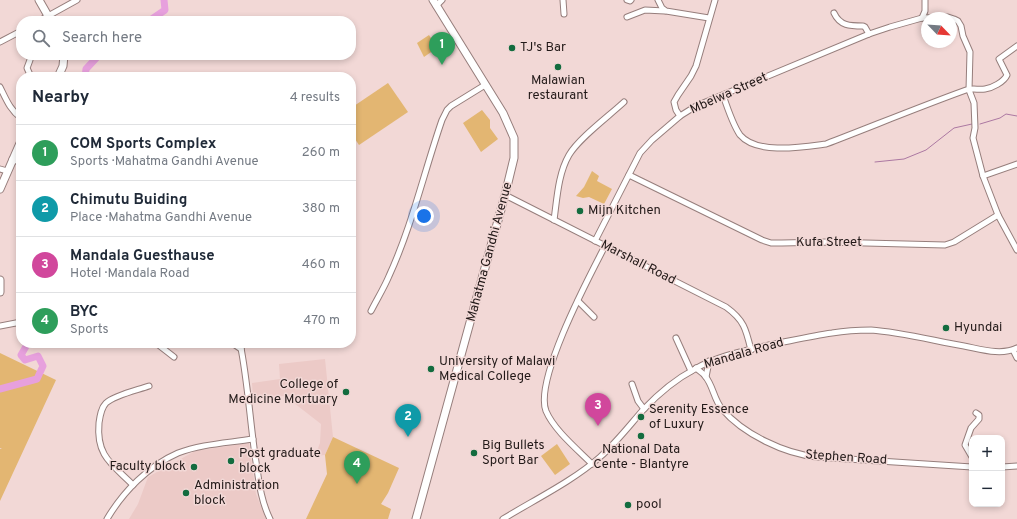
<!DOCTYPE html>
<meta charset="utf-8">
<style>
:root{--surface:#fff;--page:#f6f6f7;--text:#1f2937;--muted:#747a83;--line:#e0e1e3;--accent:#136c3f}
body{margin:0;font-family:Overpass,sans-serif;background:var(--page);color:var(--text)}
.controls{position:absolute;right:12px;bottom:12px;display:grid;overflow:hidden;border-radius:8px;box-shadow:0 2px 6px #0003}
.controls button{width:36px;height:36px;display:grid;place-items:center;padding:0;border:0;border-bottom:1px solid var(--line);background:var(--surface);color:var(--text);font:20px sans-serif}
.compass{position:absolute;left:921px;top:12px;width:36px;height:36px;border-radius:50%;background:var(--surface);box-shadow:0 2px 6px #0003;rotate:115deg}
.you{position:absolute;left:424px;top:216px;width:14px;height:14px;margin:-10px;border:3px solid #fff;border-radius:50%;background:#1a73e8;box-shadow:0 0 0 6px #1a73e833}
.badge{display:grid;place-items:center;width:26px;height:26px;border-radius:50%;background:var(--accent);color:#fff;font-size:13px;font-weight:700}
.pin{position:absolute;translate:-50% -33px;filter:drop-shadow(0 1px 2px #0008)}
.pin::after{content:'';position:absolute;top:21px;width:14px;height:12px;background:inherit;clip-path:polygon(0 0,100% 0,50% 100%)}
.list{margin:0;padding:0;list-style:none}
h2{display:flex;justify-content:space-between;align-items:center;height:52px;margin:0;padding:0 16px;font-size:17px}
h2 small{font-size:13px;font-weight:400;color:var(--muted)}
.list li{display:grid;grid-template-columns:26px 1fr auto;gap:12px;align-items:center;box-sizing:border-box;height:56px;padding:0 16px;border-top:1px solid var(--line)}
.list b{display:block;font-size:15px;white-space:nowrap}
.list p{margin:0;font-size:13px;white-space:nowrap;color:var(--muted)}
.list em{font-size:13px;font-style:normal;color:var(--muted)}
.icon{flex:none;width:22px;height:22px;fill:none;stroke:currentColor;stroke-width:2;stroke-linecap:round;stroke-linejoin:round}
.map{position:relative;flex:none;width:1017px;height:519px;overflow:hidden}
.search{position:absolute;background:var(--surface);box-shadow:0 2px 6px #0003;left:16px;top:16px;width:340px;height:44px;display:flex;align-items:center;gap:10px;box-sizing:border-box;padding:0 14px;border-radius:16px;color:var(--muted);font-size:15px}
.panel{position:absolute;background:var(--surface);box-shadow:0 2px 6px #0003;left:16px;top:72px;width:340px;height:276px;border-radius:16px}
.map>svg:first-child{display:block}
.built{fill:#eccac7}
.green{fill:#e3b672}
.lines{fill:none;stroke-linecap:round;stroke-linejoin:round}
.stream{stroke:#ac78a2;stroke-width:1}
.river{stroke:#e7a0dd;stroke-width:7}
.minor-casing{stroke:#967e7c;stroke-width:7}
.major-casing{stroke:#967e7c;stroke-width:9}
.minor{stroke:#fff;stroke-width:5}
.major{stroke:#fff;stroke-width:7}
.poi-dot{fill:#136c3f;stroke:#f2d8d6;stroke-width:1.5}
.labels{text-anchor:middle;dominant-baseline:central;stroke-width:3;stroke-linejoin:round;paint-order:stroke}
.poi-label{font-size:13px;fill:#221918;stroke:#f2d8d6;text-anchor:start}
.street-label{font-size:13px;fill:#221918;stroke:#f2d8d6}
</style>
<div class="map">
<svg width="1017" height="519" viewBox="0 0 1017 519">
<rect width="100%" height="100%" fill="#f2d8d6"/>
<!-- built -->
<g class="built">
<polygon points="325,359 333,437 325,455 315,456 320,443 321,424 285,396 253,398 252,383 280,379 279,364"/>
<polygon points="249,443 256,494 266,519 129,519 138,504 148,477 195,451"/>
</g>
<!-- green -->
<g class="green">
<polygon points="429,35 437,48 424,57 417,43"/>
<polygon points="388,83 408,112 359,145 351,133 351,108"/>
<polygon points="482,110 490,120 490,128 498,139 481,152 463,123"/>
<polygon points="592,171 599,176 597,181 612,189 604,204 589,197 583,198 576,196 584,187"/>
<polygon points="0,353 56,380 0,501 0,449 2,449 0,448"/>
<polygon points="333,437 399,468 388,493 381,504 391,509 388,519 306,519 327,474 325,455"/>
<polygon points="557,444 570,464 555,475 541,456"/>
</g>
<g class="lines">
<!-- stream -->
<g class="stream">
<polyline points="980,124 1000,118 1006,114 1017,116"/>
<polyline points="875,162 904,159 926,150 954,128 972,124"/>
</g>
<!-- river -->
<g class="river">
<polyline points="149,21 165,10 164,0"/>
<polyline points="85,77 86,69 99,55"/>
<polyline points="21,210 20,212 21,217"/>
<polyline points="0,389 37,379 43,366 38,356 25,360 21,355 28,343"/>
</g>
<!-- minor casing -->
<g class="minor-casing">
<g id="minor">
<polyline points="563,0 564,14"/>
<polyline points="627,0 630,1 631,0"/>
<polyline points="658,0 662,8 666,11 709,18"/>
<polyline points="436,6 442,0"/>
<path d="M834 13C840 26 850 26 863 26L865 27 869 34"/>
<polyline points="627,17 645,10 665,11"/>
<polyline points="922,18 925,11 925,0"/>
<polyline points="39,21 77,0"/>
<polyline points="0,42 21,31"/>
<polyline points="30,60 27,68 31,77"/>
<path d="M0 87C6 99 10 110 21 118"/>
<path d="M723 95C727 107 733 125 740 135 757 155 803 147 826 144 873 126 919 107 966 90 972 88 979 90 985 89 992 88 1004 82 1007 75L999 59 1017 46"/>
<polyline points="680,116 676,110 674,102 678,95 691,76 696,66 715,0"/>
<polyline points="12,159 21,163"/>
<polyline points="0,169 7,171"/>
<polyline points="629,175 762,240 771,243 782,243 826,242 945,245 954,242 998,215 1017,250"/>
<polyline points="983,176 1017,164"/>
<path d="M505 195 726 307C744 320 746 329 751 350"/>
<path d="M554 220C557 199 558 174 569 155 579 138 609 116 624 102"/>
<polyline points="595,241 640,153 652,140 680,116 696,106 869,34 890,27 922,18 948,17 954,19 958,21 961,26 963,36 970,52 969,90 974,103 975,128 973,138 983,176 998,215"/>
<polyline points="578,301 594,317"/>
<path d="M371 311C377 299 384 288 389 276 412 226 424 172 442 120L447 110 451 106 485 85"/>
<polyline points="0,326 21,322"/>
<polyline points="676,338 691,371"/>
<polyline points="156,343 174,357"/>
<polyline points="232,343 241,349"/>
<path d="M240 343C248 382 250 423 256 462 259 482 261 501 270 519"/>
<polyline points="1013,350 1017,358"/>
<path d="M696 368C699 371 703 373 705 376 713 385 714 400 722 409 743 434 785 454 817 457L972 467"/>
<polyline points="706,377 709,361"/>
<polyline points="632,384 638,401 644,409"/>
<polyline points="972,457 965,445 971,428 979,419 979,415 976,413"/>
<path d="M592 464C577 449 554 430 546 411 534 380 589 277 605 246"/>
<polyline points="1002,467 1017,466"/>
<path d="M133 485C112 464 96 456 99 423 100 416 101 408 106 403 115 395 138 390 149 386"/>
<path d="M107 519C123 492 148 466 178 453 201 444 228 443 253 439"/>
<path d="M503 519C534 500 573 481 600 457 616 443 629 426 643 410 658 394 676 379 695 369 717 356 744 351 769 345 790 341 811 336 832 333 844 331 858 330 871 330 900 332 935 341 964 346 980 349 1001 356 1017 348"/>
</g>
</g>
<!-- major casing -->
<g class="major-casing">
<g id="major">
<polyline points="39,0 51,21"/>
<polyline points="58,77 63,66 64,55"/>
<polyline points="0,189 21,141"/>
<polyline points="0,280 0,292"/>
<polyline points="416,519 505,195 514,158 514,138 503,113 433,0"/>
</g>
</g>
<!-- minor -->
<use href="#minor" class="minor"/>
<!-- major -->
<use href="#major" class="major"/>
</g>
<!-- markers -->
<g class="poi-dot">
<circle cx="512" cy="48" r="4"/>
<circle cx="558" cy="67" r="4"/>
<circle cx="580" cy="211" r="4"/>
<circle cx="946" cy="328" r="4"/>
<circle cx="431" cy="369" r="4"/>
<circle cx="346" cy="392" r="4"/>
<circle cx="641" cy="417" r="4"/>
<circle cx="641" cy="436" r="4"/>
<circle cx="474" cy="453" r="4"/>
<circle cx="231" cy="461" r="4"/>
<circle cx="194" cy="467" r="4"/>
<circle cx="186" cy="493" r="4"/>
<circle cx="628" cy="505" r="4"/>
</g>
<g class="labels">
<!-- poi labels -->
<g class="poi-label">
<text x="520" y="48">TJ's Bar</text>
<text x="558" y="81" text-anchor="middle">Malawian<tspan x="558" dy="15">restaurant</tspan></text>
<text x="588" y="211">Mijn Kitchen</text>
<text x="954" y="328">Hyundai</text>
<text x="439" y="362">University of Malawi<tspan x="439" dy="15">Medical College</tspan></text>
<text x="338" y="385" text-anchor="end">College of<tspan x="338" dy="15">Medicine Mortuary</tspan></text>
<text x="649" y="410">Serenity Essence<tspan x="649" dy="15">of Luxury</tspan></text>
<text x="482" y="446">Big Bullets<tspan x="482" dy="15">Sport Bar</tspan></text>
<text x="641" y="450" text-anchor="middle">National Data<tspan x="641" dy="15">Cente - Blantyre</tspan></text>
<text x="239" y="454">Post graduate<tspan x="239" dy="15">block</tspan></text>
<text x="186" y="467" text-anchor="end">Faculty block</text>
<text x="194" y="486">Administration<tspan x="194" dy="15">block</tspan></text>
<text x="636" y="505">pool</text>
</g>
<!-- street labels -->
<g class="street-label">
<text transform="translate(729 94) rotate(-24)">Mbelwa Street</text>
<text x="829" y="243">Kufa Street</text>
<text transform="translate(490 252) rotate(-75)">Mahatma Gandhi Avenue</text>
<text transform="translate(638 263) rotate(27)">Marshall Road</text>
<text transform="translate(744 354) rotate(-16)">Mandala Road</text>
<text transform="translate(846 458) rotate(4)">Stephen Road</text>
</g>
</g>
</svg>
<div class="controls">
<button>+</button>
<button>−</button>
</div>
<svg class="compass" viewBox="-18 -18 36 36"><path d="M0-13l5 13h-10z" fill="#e53935"/><path d="M0 13l5-13h-10z" fill="#747a83"/></svg>
<div class="you"></div>
<div class="pin badge" style="left:442px;top:65px;background:#2e9e5b">1</div>
<div class="pin badge" style="left:408px;top:437px;background:#0f9aa8">2</div>
<div class="pin badge" style="left:598px;top:426px;background:#d1479c">3</div>
<div class="pin badge" style="left:357px;top:484px;background:#2e9e5b">4</div>
<div class="search"><svg class="icon" aria-label="search" viewBox="0 0 24 24"><circle cx="10" cy="10" r="6"/><path d="M15 15l6 6"/></svg>Search here</div>
<section class="panel">
<h2>Nearby<small>4 results</small></h2>
<ul class="list">
<li><span class="badge" style="background:#2e9e5b">1</span><div><b>COM Sports Complex</b><p>Sports · Mahatma Gandhi Avenue</p></div><em>260 m</em></li>
<li><span class="badge" style="background:#0f9aa8">2</span><div><b>Chimutu Buiding</b><p>Place · Mahatma Gandhi Avenue</p></div><em>380 m</em></li>
<li><span class="badge" style="background:#d1479c">3</span><div><b>Mandala Guesthause</b><p>Hotel · Mandala Road</p></div><em>460 m</em></li>
<li><span class="badge" style="background:#2e9e5b">4</span><div><b>BYC</b><p>Sports</p></div><em>470 m</em></li>
</ul>
</section>
</div>
